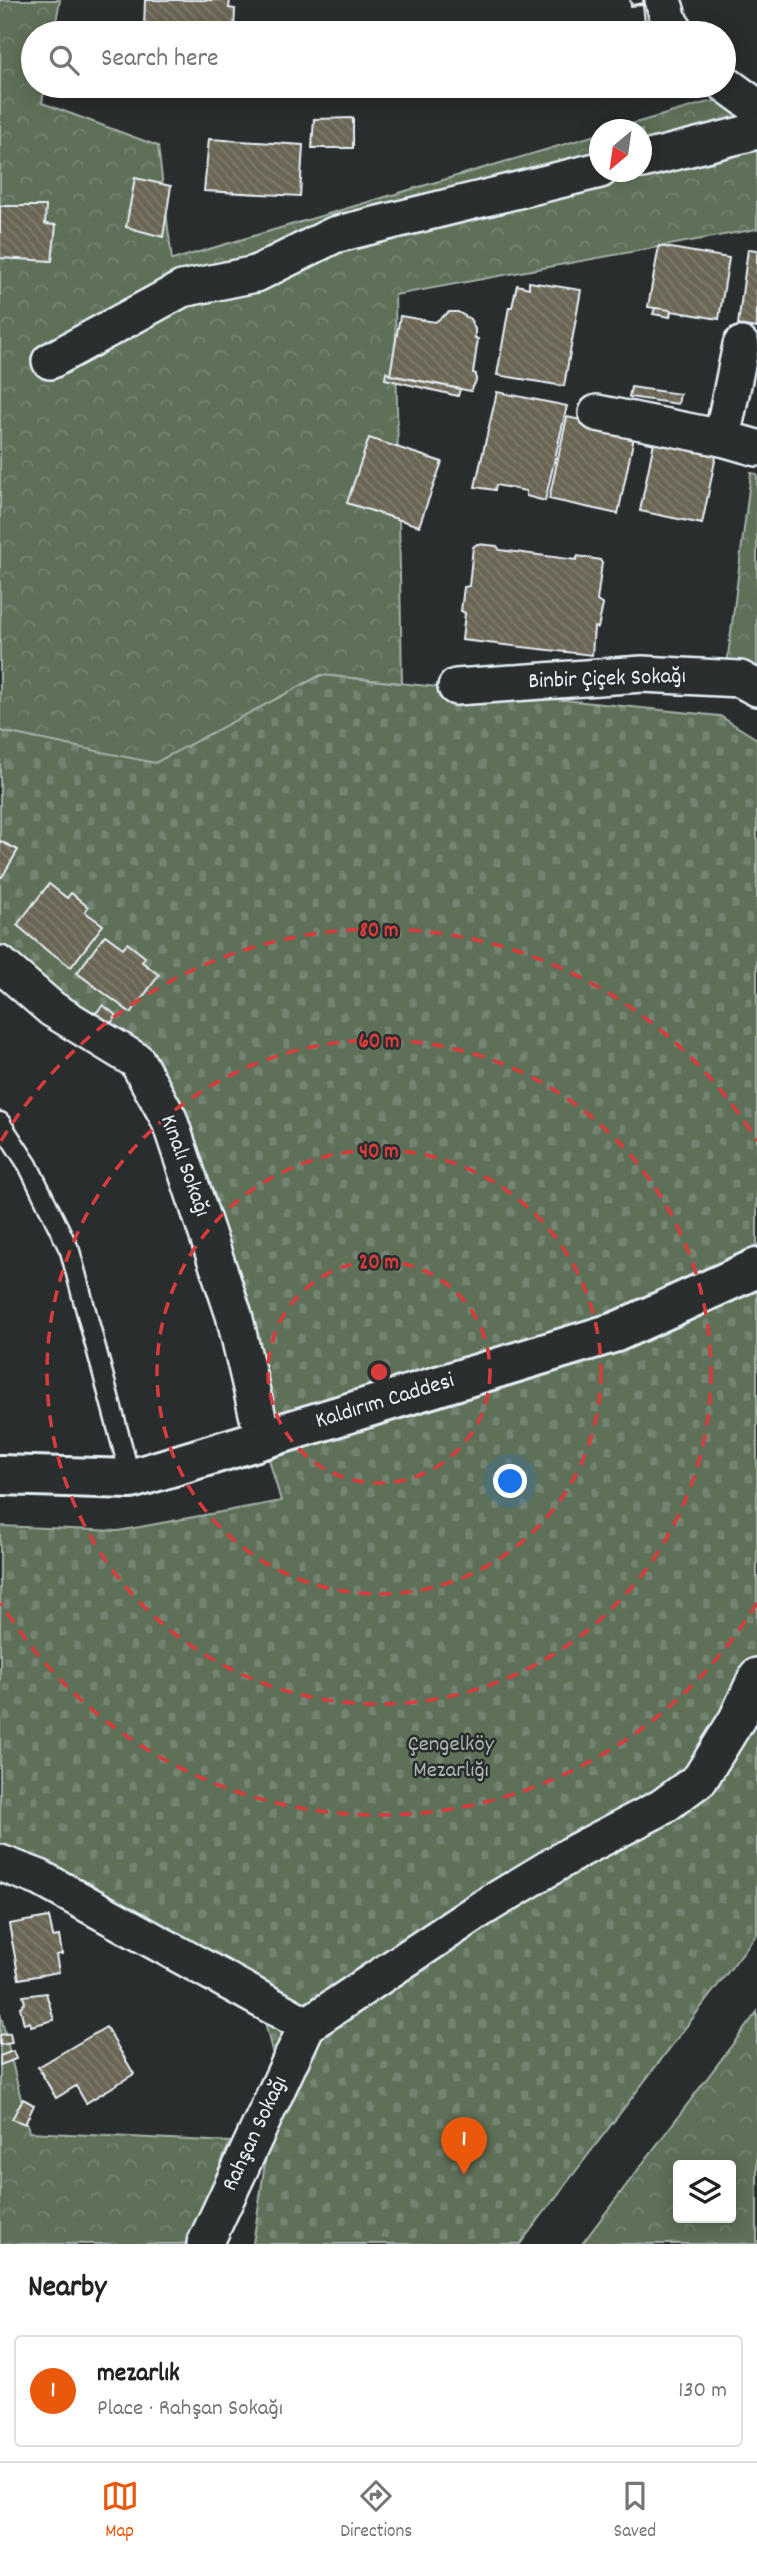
<!DOCTYPE html>
<meta charset="utf-8">
<style>
:root{--surface:#fff;--page:#f2f2f2;--text:#222;--muted:#767676;--line:#e0e0e0;--accent:#ea580c}
body{margin:0;font-family:Dekko,sans-serif;background:var(--page);color:var(--text)}
.controls{position:absolute;right:21px;bottom:21px;display:grid;overflow:hidden;border-radius:7px;box-shadow:0 4px 18px #0003}
.controls button{width:63px;height:63px;display:grid;place-items:center;padding:0;border:0;border-bottom:2px solid var(--line);background:var(--surface);color:var(--text);font:35px sans-serif}
.compass{position:absolute;left:589px;top:119px;width:63px;height:63px;border-radius:50%;background:var(--surface);box-shadow:0 4px 18px #0003;rotate:209deg}
.you{position:absolute;left:511px;top:1482px;width:24px;height:24px;margin:-18px;border:5px solid #fff;border-radius:50%;background:#1a73e8;box-shadow:0 0 0 10px #1a73e833}
.badge{display:grid;place-items:center;width:46px;height:46px;border-radius:50%;background:var(--accent);color:#fff;font-size:23px;font-weight:700}
.pin{position:absolute;translate:-50% -58px;filter:drop-shadow(0 2px 4px #0008)}
.pin::after{content:'';position:absolute;top:37px;width:24px;height:21px;background:inherit;clip-path:polygon(0 0,100% 0,50% 100%)}
.list{margin:0;padding:0;list-style:none}
h2{display:flex;justify-content:space-between;align-items:center;height:91px;margin:0;padding:0 28px;font-size:30px}
h2 small{font-size:23px;font-weight:400;color:var(--muted)}
.list li{display:grid;grid-template-columns:46px 1fr auto;gap:21px;align-items:center;box-sizing:border-box;height:112px;margin:0 14px 14px;padding:0 14px;border:2px solid var(--line);border-radius:7px}
.list b{display:block;font-size:26px;white-space:nowrap}
.list p{margin:0;font-size:23px;white-space:nowrap;color:var(--muted)}
.list em{font-size:23px;font-style:normal;color:var(--muted)}
.icon{flex:none;width:38px;height:38px;fill:none;stroke:currentColor;stroke-width:2;stroke-linecap:round;stroke-linejoin:round}
.map{position:relative;flex:none;width:757px;height:2244px;overflow:hidden}
.search{position:absolute;background:var(--surface);box-shadow:0 4px 18px #0003;left:21px;right:21px;top:21px;height:77px;display:flex;align-items:center;gap:18px;box-sizing:border-box;padding:0 24px;border-radius:38px;color:var(--muted);font-size:26px}
.sheet{height:217px;background:var(--surface)}
nav{display:flex;justify-content:space-around;align-items:center;box-sizing:border-box;height:98px;border-top:2px solid var(--line);background:var(--surface);font-size:19px;color:var(--muted)}
nav a{display:grid;justify-items:center;gap:4px}
nav .on{color:var(--accent)}
.map>svg:first-child{display:block}
.forest{fill:url(#forest-crowns);stroke:#a3b0a8;stroke-width:2;fill-rule:evenodd}
.cemetery{fill:url(#cemetery-stones);stroke:#a3b0a8;stroke-width:2}
.building{fill:url(#building-back-hatch);stroke:#e8f1f8;stroke-width:2}
.lines{fill:none;stroke-linecap:round;stroke-linejoin:round}
.service-casing{stroke:#e8f1f8;stroke-width:23}
.minor-casing{stroke:#e8f1f8;stroke-width:40}
.tertiary-casing{stroke:#e8f1f8;stroke-width:44}
.service{stroke:#2a2d2e;stroke-width:18}
.minor{stroke:#2a2d2e;stroke-width:35}
.tertiary{stroke:#2a2d2e;stroke-width:38}
.ring{fill:none;stroke:#d83c3d;stroke-width:3.5;stroke-dasharray:12 9}
.labels{text-anchor:middle;dominant-baseline:central;stroke-width:5;stroke-linejoin:round;paint-order:stroke}
.street-label{font-size:23px;fill:#e8f1f8;stroke:#2a2d2e}
.park-label{font-size:23px;fill:#aab6b0;stroke:#2a2d2e}
.centre{fill:#d83c3d;stroke:#2a2d2e;stroke-width:3.5}
.ring-label{font-size:21px;text-anchor:middle;font-weight:bold;fill:#d83c3d;stroke:#2a2d2e;stroke-width:5;stroke-linejoin:round;paint-order:stroke}
</style>
<div class="map">
<svg width="757" height="2244" viewBox="0 0 757 2244">
<defs>
<pattern id="forest-crowns" width="20" height="18" patternUnits="userSpaceOnUse" patternTransform="scale(1.75)"><rect width="20" height="18" fill="#5e6f59"/><path d="M2 6a3 3 0 1 1 6 0M12 15a3 3 0 1 1 6 0" fill="none" stroke="#758472"/></pattern>
<pattern id="cemetery-stones" width="16" height="16" patternUnits="userSpaceOnUse" patternTransform="scale(1.75)"><rect width="16" height="16" fill="#5e6f59"/><path d="M2 7V4a2 2 0 0 1 4 0v3zM10 15v-3a2 2 0 0 1 4 0v3z" fill="#758472"/></pattern>
<pattern id="building-back-hatch" width="6" height="6" patternUnits="userSpaceOnUse" patternTransform="scale(1.75)"><rect width="6" height="6" fill="#6b6554"/><path d="M-1 5l2 2M0 0l6 6M5-1l2 2" fill="none" stroke="#807c6d"/></pattern>
</defs>
<rect width="100%" height="100%" fill="#2a2d2e"/>
<filter id="ink" filterUnits="userSpaceOnUse"><feTurbulence type="fractalNoise" baseFrequency=".0143" numOctaves="2"/><feDisplacementMap in="SourceGraphic" scale="14" xChannelSelector="R" yChannelSelector="G"/><feConvolveMatrix kernelMatrix="1 2 1 2 8 2 1 2 1" color-interpolation-filters="sRGB"/></filter>
<g filter="url(#ink)">
<!-- forest -->
<g class="forest">
<polygon points="0,0 60,0 54,33 33,33 33,86 45,86 42,103 158,146 172,260 599,134 600,172 642,172 642,130 614,129 705,103 757,93 757,229 395,295 402,683 321,675 155,764 0,731"/>
<polygon points="751,473 757,474 757,689 726,672"/>
<polygon points="0,2012 29,2132 230,2142 187,2244 0,2244"/>
<path d="M757 2012V2244H582ZM678 2165H731V2218H678Z"/>
</g>
<!-- cemetery -->
<polygon class="cemetery" points="321,675 720,716 757,739 757,1934 520,2244 253,2244 278,2075 259,1998 0,1861 0,1526 118,1531 281,1501 172,1124 74,1011 0,957 0,731 155,763"/>
<!-- building -->
<g class="building">
<polygon points="145,0 230,0 229,8 235,9 234,33 148,33 148,28 144,28"/>
<polygon points="630,0 632,5 644,3 643,0 652,0 655,22 645,23 643,5 631,6"/>
<polygon points="353,118 353,148 312,148 314,119"/>
<polygon points="209,139 303,145 300,196 204,191"/>
<polygon points="135,178 171,186 163,237 126,227"/>
<polygon points="0,206 46,206 45,224 56,225 52,261 0,258"/>
<polygon points="659,246 729,258 719,319 648,307"/>
<polygon points="748,249 757,250 757,328 738,325"/>
<polygon points="529,282 581,290 564,386 497,375 509,307 512,307 517,285 529,288"/>
<polygon points="655,308 671,310 670,317 653,314"/>
<polygon points="449,312 458,312 470,319 475,329 475,338 478,339 473,373 476,374 476,381 471,391 390,375 400,316 435,322"/>
<polygon points="386,372 390,375 460,389 458,396 385,379"/>
<polygon points="631,387 680,394 678,404 629,397"/>
<polygon points="497,392 567,406 545,501 526,496 526,491 496,485 495,490 475,487"/>
<polygon points="567,417 635,432 618,514 549,499"/>
<polygon points="369,438 442,462 419,526 347,503"/>
<polygon points="654,442 716,456 702,524 640,511"/>
<polygon points="477,544 497,546 500,550 576,560 578,556 600,560 602,563 597,601 603,605 598,628 594,627 592,655 462,640 465,613 461,611 464,587 469,586 473,547"/>
<polygon points="0,841 18,850 2,877 0,877"/>
<polygon points="49,884 67,898 71,893 88,907 85,912 103,925 71,967 52,953 51,954 17,925"/>
<polygon points="105,935 123,948 127,943 145,957 142,962 159,975 131,1013 77,973"/>
<polygon points="103,1005 117,1016 111,1023 105,1023 95,1014"/>
<polygon points="49,1917 53,1937 59,1936 62,1954 56,1955 59,1972 19,1979 9,1924"/>
<polygon points="46,1993 54,2020 31,2026 30,2022 24,2024 20,2007 25,2003 23,1996"/>
<polygon points="106,2027 134,2074 86,2103 76,2086 56,2098 38,2067"/>
<polygon points="10,2033 12,2043 0,2045 0,2035"/>
<polygon points="13,2051 16,2059 0,2065 0,2056"/>
<polygon points="23,2099 34,2105 25,2124 12,2119"/>
</g>
<g class="lines">
<!-- service casing -->
<g class="service-casing">
<polyline id="service" points="0,1122 28,1165 70,1251 131,1479"/>
</g>
<!-- minor casing -->
<g class="minor-casing">
<g id="minor">
<polyline points="663,0 670,23 677,33"/>
<polyline points="724,83 757,107"/>
<polyline points="642,160 757,131"/>
<polyline points="50,361 182,289 256,274 334,235 600,170"/>
<polyline points="597,413 722,438 757,448"/>
<polyline points="722,438 741,345"/>
<polyline points="456,687 642,674 740,679 757,688"/>
<polyline points="0,964 52,1009 137,1061 169,1119 234,1315 263,1439"/>
<polyline points="0,1863 40,1878 307,2025 481,1909 577,1851 662,1807 700,1779 737,1719 757,1676"/>
<polyline points="205,2244 307,2025"/>
</g>
</g>
<!-- tertiary casing -->
<g class="tertiary-casing">
<polyline id="tertiary" points="0,1475 131,1479 616,1332 757,1268"/>
</g>
<!-- service -->
<use href="#service" class="service"/>
<!-- minor -->
<use href="#minor" class="minor"/>
<!-- tertiary -->
<use href="#tertiary" class="tertiary"/>
</g>
</g>
<!-- distance rings -->
<g class="ring">
<circle cx="379" cy="1372" r="111"/>
<circle cx="379" cy="1372" r="222"/>
<circle cx="379" cy="1372" r="332"/>
<path d="M757 1603A443 443 0 0 1 1 1603M1 1141A443 443 0 0 1 757 1141"/>
</g>
<g class="labels">
<!-- street labels -->
<g class="street-label">
<text transform="translate(607 680) rotate(-2)">Binbir Çiçek Sokağı</text>
<text transform="translate(184 1166) rotate(70)">Kınalı Sokağı</text>
<text transform="translate(385 1402) rotate(-17)">Kaldırım Caddesi</text>
<text transform="translate(256 2134) rotate(-65)">Rahşan Sokağı</text>
</g>
<!-- park labels -->
<g class="park-label">
<text x="451" y="1745">Çengelköy<tspan x="451" dy="26">Mezarlığı</tspan></text>
</g>
</g>
<circle cx="379" cy="1372" r="10" class="centre"/>
<g class="ring-label">
<text x="379" y="936">80 m</text>
<text x="379" y="1047">60 m</text>
<text x="379" y="1157">40 m</text>
<text x="379" y="1268">20 m</text>
</g>
</svg>
<div class="controls">
<button><svg class="icon" aria-label="layers" viewBox="0 0 24 24"><path d="M12 4l9 5-9 5-9-5zM3 14l9 5 9-5"/></svg></button>
</div>
<svg class="compass" viewBox="-18 -18 36 36"><path d="M0-13l5 13h-10z" fill="#e53935"/><path d="M0 13l5-13h-10z" fill="#767676"/></svg>
<div class="you"></div>
<div class="pin badge" style="left:464px;top:2175px">1</div>
<div class="search"><svg class="icon" aria-label="search" viewBox="0 0 24 24"><circle cx="10" cy="10" r="6"/><path d="M15 15l6 6"/></svg>Search here</div>
</div>
<section class="sheet">
<h2>Nearby<small></small></h2>
<ul class="list">
<li><span class="badge">1</span><div><b>mezarlık</b><p>Place · Rahşan Sokağı</p></div><em>130 m</em></li>
</ul>
</section>
<nav>
<a class="on"><svg class="icon" aria-label="map" viewBox="0 0 24 24"><path d="M3 6l6-2 6 2 6-2v14l-6 2-6-2-6 2zM9 4v14M15 6v14"/></svg>Map</a>
<a><svg class="icon" aria-label="directions" viewBox="0 0 24 24"><path d="M12 3l9 9-9 9-9-9zM9 14v-3h6M13 9l2 2-2 2"/></svg>Directions</a>
<a><svg class="icon" aria-label="saved" viewBox="0 0 24 24"><path d="M7 4h10v16l-5-4-5 4z"/></svg>Saved</a>
</nav>
